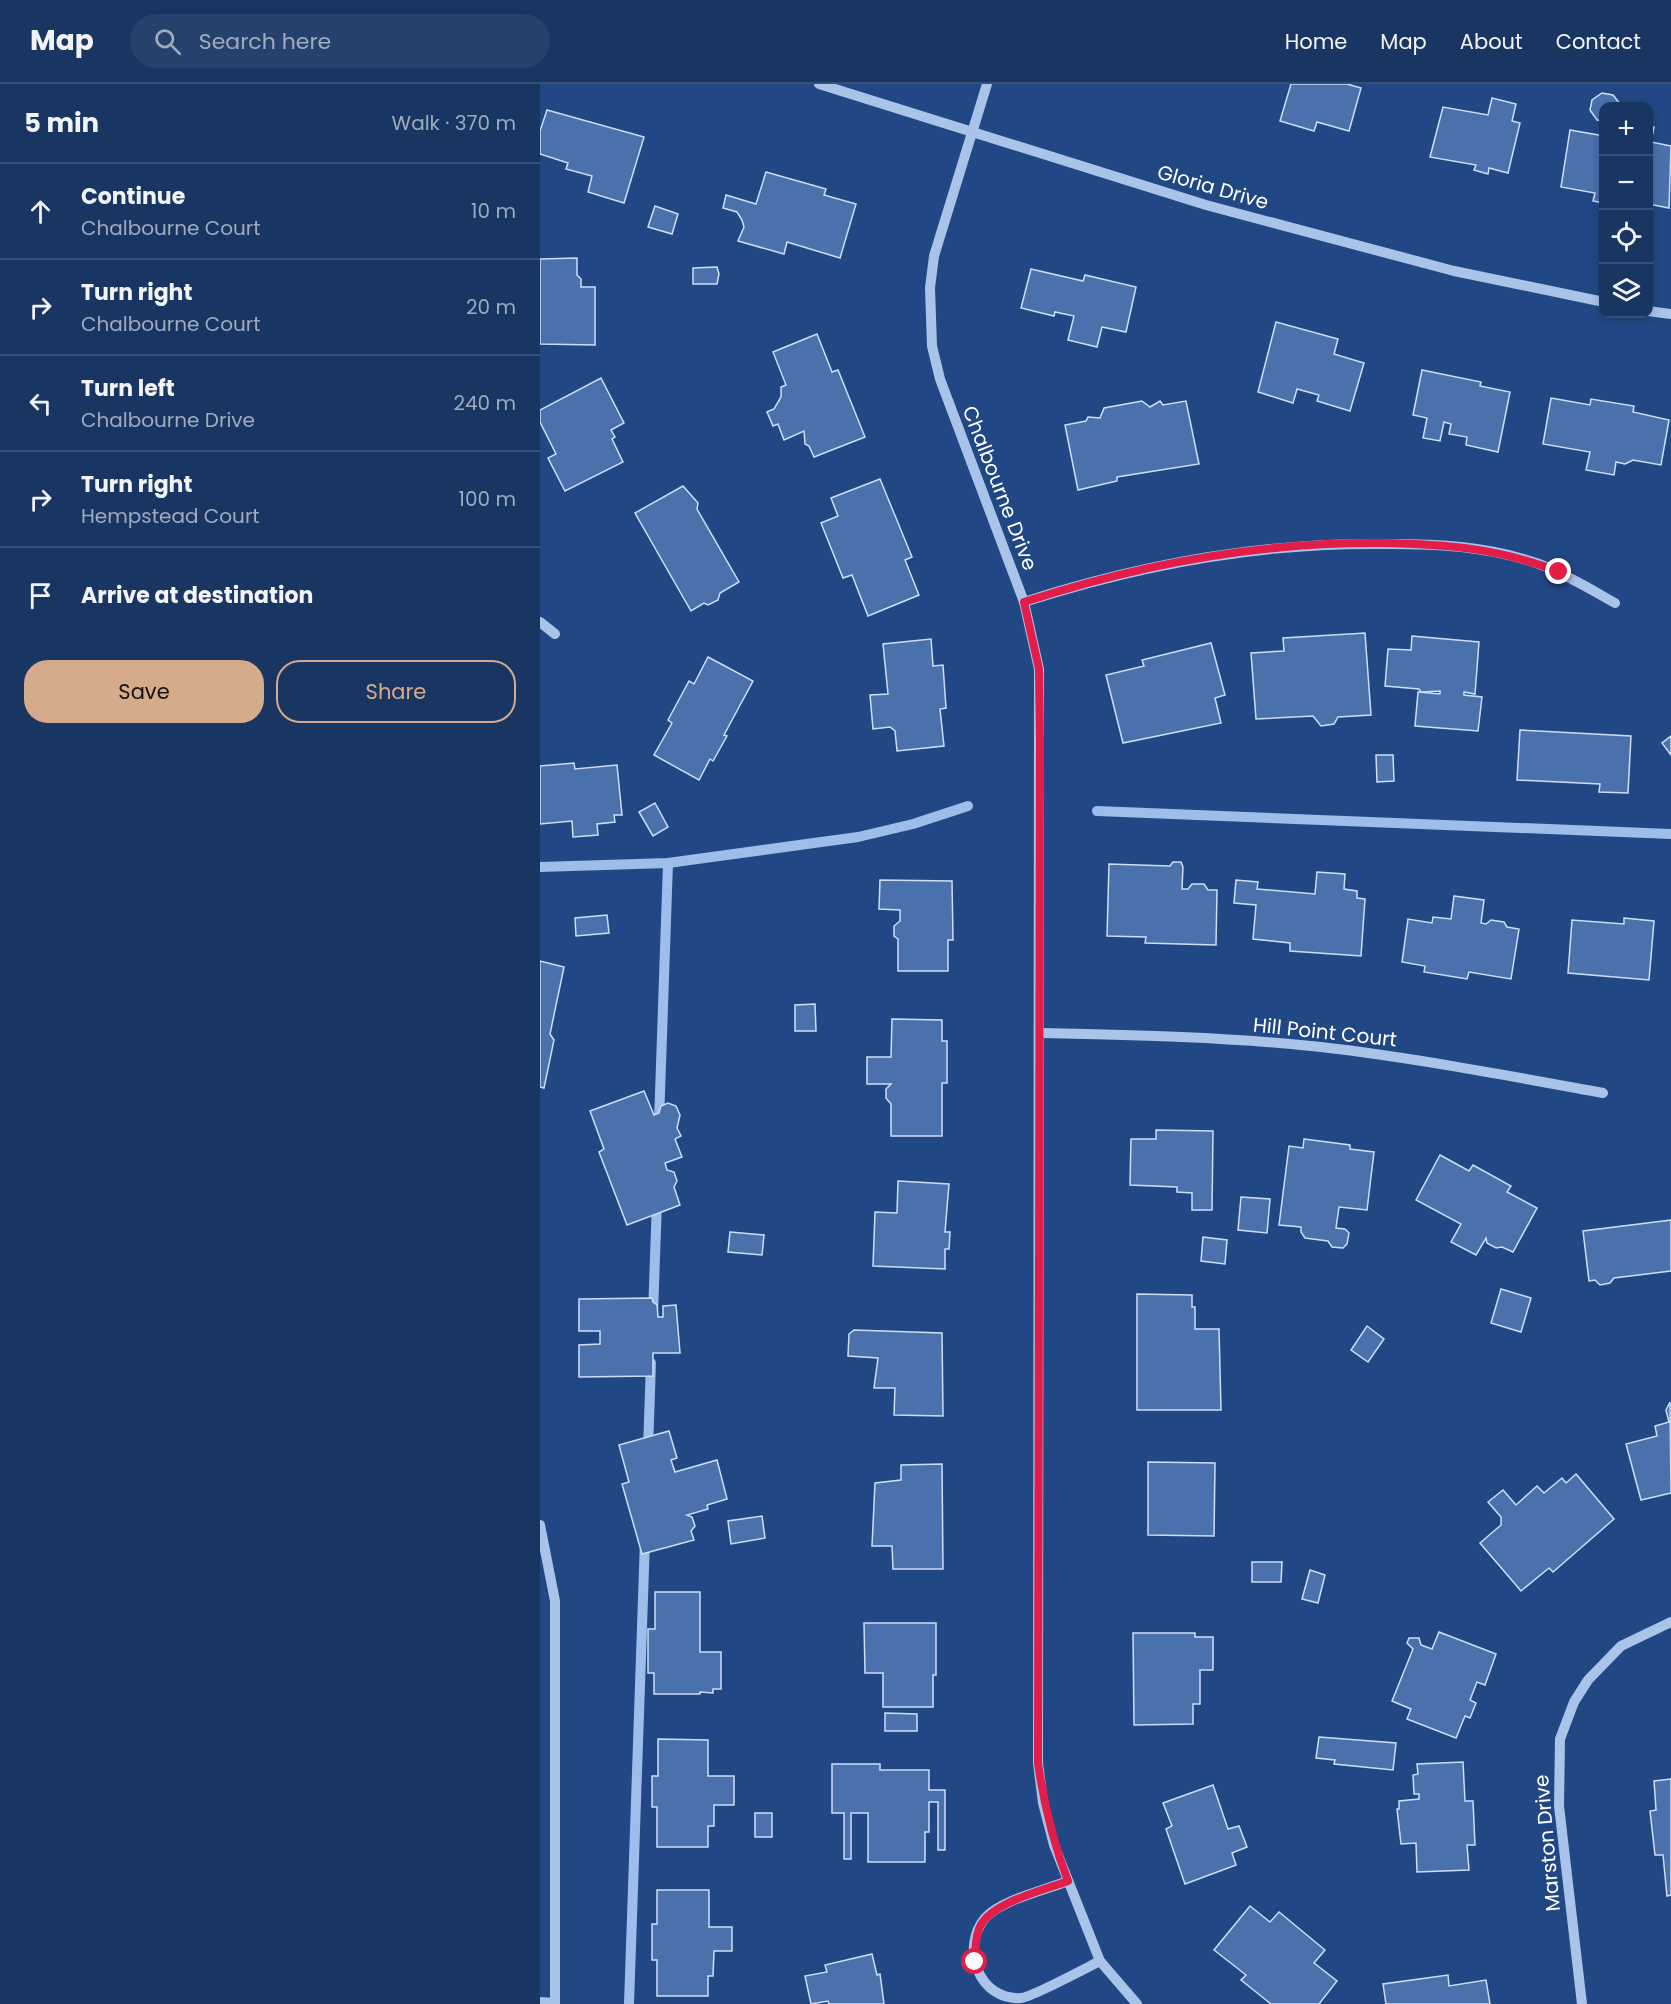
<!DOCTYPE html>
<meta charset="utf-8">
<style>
:root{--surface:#193663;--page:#26416c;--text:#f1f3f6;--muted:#9fabbe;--line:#375078;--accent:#d6ab8b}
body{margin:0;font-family:Poppins,sans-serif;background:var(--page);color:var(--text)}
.controls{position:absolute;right:18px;top:18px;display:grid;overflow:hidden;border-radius:12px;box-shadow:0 3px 9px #0003}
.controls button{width:54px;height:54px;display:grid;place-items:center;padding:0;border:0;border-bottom:2px solid var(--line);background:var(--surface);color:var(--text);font:30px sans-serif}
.stop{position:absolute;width:18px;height:18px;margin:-14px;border:4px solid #e11d48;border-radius:50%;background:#fff}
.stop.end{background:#e11d48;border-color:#fff;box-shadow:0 2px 6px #0008}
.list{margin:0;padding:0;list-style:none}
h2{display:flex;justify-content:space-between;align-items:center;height:78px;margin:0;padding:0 24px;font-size:26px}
h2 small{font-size:20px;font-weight:400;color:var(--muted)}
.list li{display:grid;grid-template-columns:39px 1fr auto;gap:18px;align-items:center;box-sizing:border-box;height:96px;padding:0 24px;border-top:2px solid var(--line)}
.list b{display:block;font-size:22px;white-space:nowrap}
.list p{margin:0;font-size:20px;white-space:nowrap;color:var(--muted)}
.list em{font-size:20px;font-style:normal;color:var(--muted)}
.actions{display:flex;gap:12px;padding:18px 24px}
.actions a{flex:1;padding:14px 0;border:2px solid var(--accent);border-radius:24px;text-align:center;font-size:21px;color:var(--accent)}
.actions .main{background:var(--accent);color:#111}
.icon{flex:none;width:33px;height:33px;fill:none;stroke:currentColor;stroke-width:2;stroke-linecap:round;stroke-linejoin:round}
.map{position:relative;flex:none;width:1131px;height:1920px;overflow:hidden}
header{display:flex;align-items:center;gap:36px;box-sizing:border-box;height:84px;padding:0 30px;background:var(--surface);border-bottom:2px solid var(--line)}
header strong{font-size:28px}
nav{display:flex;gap:33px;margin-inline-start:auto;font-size:21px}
.search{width:420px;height:54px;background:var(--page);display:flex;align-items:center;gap:15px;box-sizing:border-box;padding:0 21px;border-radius:33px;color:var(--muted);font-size:22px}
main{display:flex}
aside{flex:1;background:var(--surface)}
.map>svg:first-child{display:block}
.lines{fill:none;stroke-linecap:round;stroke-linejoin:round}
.stream{stroke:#9dbdea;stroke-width:10}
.building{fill:#4a71ac;stroke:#cddef7;stroke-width:1.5}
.minor{stroke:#a9c3e9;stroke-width:10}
.route{stroke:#e11d48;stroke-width:8}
.labels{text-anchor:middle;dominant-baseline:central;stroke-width:4.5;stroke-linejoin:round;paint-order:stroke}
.street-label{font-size:20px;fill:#fff;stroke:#214884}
</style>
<header>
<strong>Map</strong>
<div class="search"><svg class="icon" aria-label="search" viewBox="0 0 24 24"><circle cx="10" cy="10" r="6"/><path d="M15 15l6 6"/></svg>Search here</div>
<nav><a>Home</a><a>Map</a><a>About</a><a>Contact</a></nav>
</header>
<main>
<aside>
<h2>5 min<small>Walk · 370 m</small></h2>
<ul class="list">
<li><svg class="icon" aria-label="ahead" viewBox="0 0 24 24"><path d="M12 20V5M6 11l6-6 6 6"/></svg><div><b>Continue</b><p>Chalbourne Court</p></div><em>10 m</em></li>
<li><svg class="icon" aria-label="right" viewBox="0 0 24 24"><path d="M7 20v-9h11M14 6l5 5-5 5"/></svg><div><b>Turn right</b><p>Chalbourne Court</p></div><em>20 m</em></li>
<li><svg class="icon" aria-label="left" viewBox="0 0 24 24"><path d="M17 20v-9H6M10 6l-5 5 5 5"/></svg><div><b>Turn left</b><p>Chalbourne Drive</p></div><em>240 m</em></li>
<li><svg class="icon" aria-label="right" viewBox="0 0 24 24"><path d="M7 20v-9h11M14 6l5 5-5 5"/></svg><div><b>Turn right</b><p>Hempstead Court</p></div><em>100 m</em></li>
<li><svg class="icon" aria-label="arrive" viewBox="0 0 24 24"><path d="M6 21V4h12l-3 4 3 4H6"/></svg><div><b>Arrive at destination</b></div></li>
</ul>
<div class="actions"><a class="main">Save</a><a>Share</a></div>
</aside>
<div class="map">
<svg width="1131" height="1920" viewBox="0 0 1131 1920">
<rect width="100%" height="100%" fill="#214884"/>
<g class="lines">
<!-- stream -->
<g class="stream">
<polyline points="557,727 1131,750"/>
<polyline points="0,783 128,779 318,753 373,740 428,722"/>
<polyline points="119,1038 128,779"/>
<polyline points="113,1230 117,1117"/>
<polyline points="108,1365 111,1279"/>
<polyline points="89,1920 105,1456"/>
</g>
</g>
<!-- building -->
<g class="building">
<polygon points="751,0 807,0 821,4 809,47 777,38 774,47 740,37"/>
<polygon points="1062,9 1073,11 1080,20 1064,22 1064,37 1057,36 1050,26 1052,16"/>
<polygon points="952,14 976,20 972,37 980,39 968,89 949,84 948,90 934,86 936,81 890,73 903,23 948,31"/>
<polygon points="7,26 104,53 84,119 48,108 52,92 26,85 28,79 0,70 0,47"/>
<polygon points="1108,42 1114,43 1111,58 1131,62 1129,124 1108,120"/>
<polygon points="1030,46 1064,52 1064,119 1053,117 1055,109 1021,103"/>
<polygon points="226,88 286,105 284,111 316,120 300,174 247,158 244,170 198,157 204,143 202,136 197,128 183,124 186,111 216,120"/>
<polygon points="115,122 138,130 132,150 108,143"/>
<polygon points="37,174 37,191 41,195 41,203 55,203 55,261 0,260 0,175"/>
<polygon points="177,183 179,190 177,200 153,200 153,184"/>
<polygon points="491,185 543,197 545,191 596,203 586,248 562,243 557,263 528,256 534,232 515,228 514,232 481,224"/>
<polygon points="736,238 798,255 794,270 824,279 810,327 777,317 779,311 757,305 753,319 718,308"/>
<polygon points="277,250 292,288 298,286 325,353 274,373 269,362 265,360 264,347 244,356 238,340 233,342 227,328 234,325 241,313 241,303 246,301 233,268"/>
<polygon points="882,286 941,298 940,302 970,308 958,368 926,361 927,353 909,350 911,340 904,338 900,357 883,354 887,334 873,331"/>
<polygon points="61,294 84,339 71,346 75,353 72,355 83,378 25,407 8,374 16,370 0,338 0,326"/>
<polygon points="1011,314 1050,321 1051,315 1094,322 1093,328 1129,336 1121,381 1093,376 1085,380 1076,378 1074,391 1046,386 1050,368 1003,360"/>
<polygon points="602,317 610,323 620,317 623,321 646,317 659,380 577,393 577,397 538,406 525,341 546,337 548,333 560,334 564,324"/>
<polygon points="340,395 372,473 365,476 379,511 328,532 312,491 303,494 281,439 298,432 291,414"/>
<polygon points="143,402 158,419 157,425 199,498 180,509 178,516 168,521 164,519 151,527 95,429"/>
<polygon points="825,549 831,631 798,633 794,640 781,642 773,632 716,635 711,569 744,567 743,554"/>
<polygon points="872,552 939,558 935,610 924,608 924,611 942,613 938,647 875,642 878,608 900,610 900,607 881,608 879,605 845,602 848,565 871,566"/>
<polygon points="391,555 393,582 403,581 406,624 400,625 404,662 357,667 355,647 350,643 333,645 330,611 348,610 343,560"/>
<polygon points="671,559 685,611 675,614 681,639 583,659 566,591 604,582 602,576"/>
<polygon points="168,573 213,597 184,651 187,652 173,677 170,675 159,696 114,671 132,639 128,636 149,597 154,600"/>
<polygon points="980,646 1091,652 1088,709 1059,708 1060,700 977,696"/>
<polygon points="1131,652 1131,671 1122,659"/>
<polygon points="836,671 853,671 854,697 837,698"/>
<polygon points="34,679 35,685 77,681 82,731 74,731 75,738 57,740 58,751 33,753 32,737 0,740 0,682"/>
<polygon points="115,719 128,743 113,752 99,728"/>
<polygon points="633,778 641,778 643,783 642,805 648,805 652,800 664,800 668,806 677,806 676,861 605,859 606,853 567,852 569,780 630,782"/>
<polygon points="777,788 805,790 804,805 817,807 817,814 825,815 821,872 750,867 750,859 713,855 716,821 694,819 696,796 718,798 717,805 775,810"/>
<polygon points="340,796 412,797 413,856 408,856 408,887 358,887 358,855 354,852 354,842 360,837 360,826 339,825"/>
<polygon points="914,812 944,816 941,839 946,840 951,836 964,838 967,843 979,845 971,895 929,888 927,895 884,888 885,882 862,878 868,835 892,839 893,833 911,835"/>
<polygon points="67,831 69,849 36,852 35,834"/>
<polygon points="1084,834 1114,837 1109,896 1028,889 1032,836 1084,840"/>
<polygon points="0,877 24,883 10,950 14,956 4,1004 0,1003"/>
<polygon points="275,920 276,947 255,947 255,921"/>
<polygon points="352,935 402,936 402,957 407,957 407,999 402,999 402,1052 351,1052 351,1020 346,1014 346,1005 351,1000 327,1000 327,973 351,973"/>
<polygon points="104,1007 114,1031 119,1029 121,1022 128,1019 136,1022 140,1031 137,1044 141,1052 135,1055 142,1073 125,1079 127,1086 134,1088 137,1097 134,1103 140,1121 87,1141 59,1068 64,1065 50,1027"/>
<polygon points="616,1046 673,1047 672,1126 652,1126 652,1109 637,1108 637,1103 590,1101 591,1055 616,1055"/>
<polygon points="764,1055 810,1061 810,1065 834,1068 827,1126 799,1123 796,1144 805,1145 809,1149 807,1160 803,1164 792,1163 788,1157 765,1154 761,1148 761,1143 739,1141 749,1062 763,1064"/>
<polygon points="900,1071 929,1087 933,1081 971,1102 967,1108 997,1124 973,1168 962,1163 956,1164 947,1159 946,1154 936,1171 911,1158 921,1140 876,1116"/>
<polygon points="358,1097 409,1100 405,1148 410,1148 409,1165 405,1165 405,1185 333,1182 335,1128 357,1129"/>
<polygon points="701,1113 730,1115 727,1149 698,1146"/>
<polygon points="1131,1136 1131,1187 1074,1194 1070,1199 1060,1201 1055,1196 1049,1197 1043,1147"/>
<polygon points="190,1148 224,1151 222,1171 188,1168"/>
<polygon points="663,1153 687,1156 685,1180 661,1177"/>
<polygon points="961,1205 991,1214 981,1248 951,1239"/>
<polygon points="597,1210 652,1211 652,1223 655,1223 655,1245 679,1245 681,1326 597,1326"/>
<polygon points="112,1214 113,1218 117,1221 118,1233 123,1233 123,1222 136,1221 140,1269 113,1269 113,1292 39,1293 39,1261 60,1260 60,1247 39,1247 39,1215"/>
<polygon points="827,1242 844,1255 828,1278 811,1266"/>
<polygon points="314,1246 402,1249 403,1332 354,1331 355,1304 334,1304 338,1274 308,1272 309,1250"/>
<polygon points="1130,1318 1131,1409 1101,1416 1086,1360 1117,1352 1115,1342 1129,1338 1126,1326"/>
<polygon points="129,1347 137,1374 131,1376 135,1388 177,1376 187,1415 167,1421 168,1425 147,1431 152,1433 155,1442 151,1447 154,1456 102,1470 82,1400 89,1398 79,1361"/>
<polygon points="608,1378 675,1379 674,1452 608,1451"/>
<polygon points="402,1380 403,1485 353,1485 352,1462 332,1462 335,1399 361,1396 361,1381"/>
<polygon points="1036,1390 1074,1435 1013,1488 1009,1484 981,1507 940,1459 961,1441 961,1433 948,1418 963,1406 976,1421 997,1402 1004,1409 1022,1394 1026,1399"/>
<polygon points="222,1432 225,1454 191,1460 188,1437"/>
<polygon points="712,1478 742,1478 741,1498 712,1498"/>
<polygon points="770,1486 785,1491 778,1519 762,1515"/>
<polygon points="115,1508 160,1508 160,1568 181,1568 181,1605 173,1605 173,1609 160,1608 160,1610 114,1610 114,1589 108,1589 108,1545 115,1545"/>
<polygon points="324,1539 396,1539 396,1591 393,1591 393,1623 343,1623 343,1589 325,1589"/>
<polygon points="899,1548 956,1570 945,1601 937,1598 930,1616 936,1619 930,1634 925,1632 916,1654 867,1635 871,1625 852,1617 873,1565 867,1559 869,1554 879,1554 881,1561 892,1565"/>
<polygon points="593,1549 655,1549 655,1553 673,1553 673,1586 660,1586 660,1620 653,1620 653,1640 594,1641"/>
<polygon points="345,1629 377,1630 377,1647 345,1647"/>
<polygon points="779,1653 856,1659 853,1686 794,1680 795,1676 776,1674"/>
<polygon points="118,1655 168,1656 168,1692 194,1692 194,1721 174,1721 174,1742 168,1742 168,1763 117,1763 117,1723 112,1723 112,1692 118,1692"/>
<polygon points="923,1678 925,1717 933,1717 935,1761 927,1761 929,1786 877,1788 876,1759 861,1760 857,1725 859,1725 859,1717 879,1715 879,1710 874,1710 873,1691 878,1690 877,1680"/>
<polygon points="292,1680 340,1680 340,1686 389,1686 389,1706 405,1706 405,1766 398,1766 398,1718 389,1718 389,1748 385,1748 385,1778 328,1778 328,1729 311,1729 311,1775 304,1775 304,1729 292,1729"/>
<polygon points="1131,1695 1131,1811 1127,1812 1123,1771 1115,1771 1110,1727 1116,1726 1114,1697"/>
<polygon points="673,1701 688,1745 699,1742 707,1763 692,1769 696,1781 645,1800 626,1745 632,1742 623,1719"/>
<rect x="215" y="1729" width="17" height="24"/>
<polygon points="117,1806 169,1806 169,1843 192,1843 192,1867 174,1867 173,1892 168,1892 168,1912 117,1912 117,1876 112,1876 112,1840 117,1840"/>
<polygon points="710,1822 730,1838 739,1828 785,1866 774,1879 797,1897 779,1920 731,1920 701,1896 706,1891 674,1866"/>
<polygon points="332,1870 337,1891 340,1890 344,1920 289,1920 288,1917 271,1920 265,1892 287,1888 285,1881"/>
<polygon points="908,1891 909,1902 946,1896 950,1920 846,1920 843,1900"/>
</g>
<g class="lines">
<!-- minor -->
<g class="minor">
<polyline points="279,0 666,121 914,187 1064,218"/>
<polyline points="447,0 394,172 390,204 392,262 400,295 484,518 499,585 498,1679 503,1719 514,1761 560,1877 597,1920"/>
<polyline points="1108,227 1131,230"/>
<path d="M484 518C602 480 722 458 846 460 898 460 949 462 999 480 1026 490 1050 505 1075 519"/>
<polyline points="0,538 15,550"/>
<path d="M500 949C593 951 688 953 781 963 876 974 970 992 1063 1009"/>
<polyline points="0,1441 15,1517 15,1920"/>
<path d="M528 1797C505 1806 461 1816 445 1834 420 1864 439 1917 481 1914 492 1913 546 1884 560 1877"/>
<polyline points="0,1918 15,1919"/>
<polyline points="1042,1920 1019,1722 1020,1655 1034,1618 1048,1596 1081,1562 1131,1538"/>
</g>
</g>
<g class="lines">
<!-- route -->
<path class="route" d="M435 1878C435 1867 435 1855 439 1845 448 1819 504 1806 528 1797 513 1758 504 1721 498 1679L500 658 499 585 484 518C600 480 719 458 841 459 905 460 959 464 1019 488"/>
</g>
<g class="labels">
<!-- street labels -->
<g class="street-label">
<text transform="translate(673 103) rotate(16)">Gloria Drive</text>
<text transform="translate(460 404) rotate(69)">Chalbourne Drive</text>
<text transform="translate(785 948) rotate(6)">Hill Point Court</text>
<text transform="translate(1007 1759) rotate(-95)">Marston Drive</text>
</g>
</g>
</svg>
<div class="controls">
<button>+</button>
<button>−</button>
<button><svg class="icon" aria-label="locate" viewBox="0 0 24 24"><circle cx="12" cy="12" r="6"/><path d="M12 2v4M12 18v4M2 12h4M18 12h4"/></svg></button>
<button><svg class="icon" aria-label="layers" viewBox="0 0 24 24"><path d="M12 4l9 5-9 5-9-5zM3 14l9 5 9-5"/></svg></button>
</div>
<div class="stop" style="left:435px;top:1878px"></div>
<div class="stop end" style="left:1019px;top:488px"></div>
</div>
</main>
